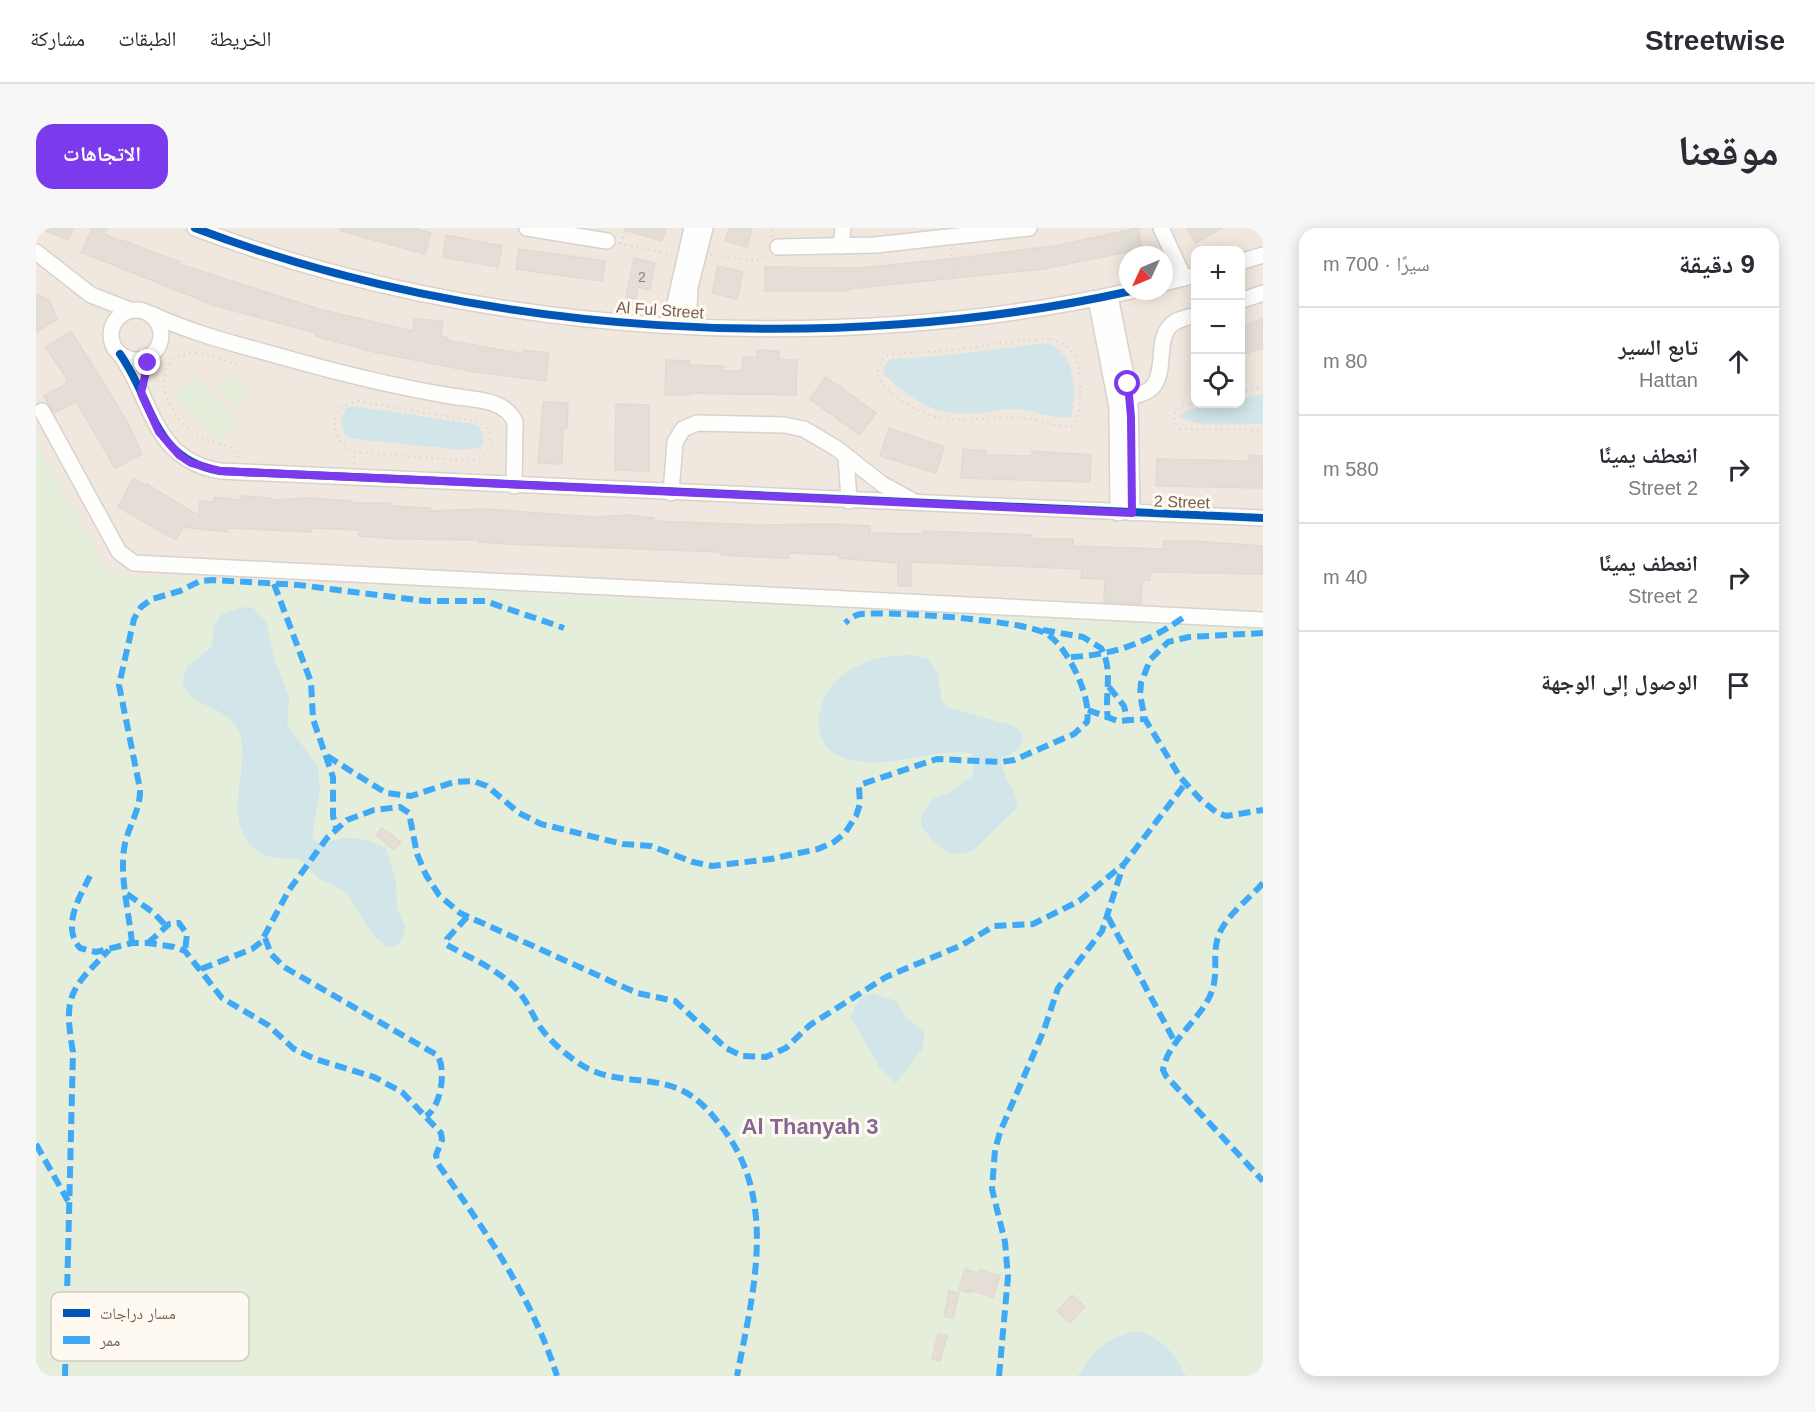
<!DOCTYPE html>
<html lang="ar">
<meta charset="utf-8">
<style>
:root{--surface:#fff;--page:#f7f7f7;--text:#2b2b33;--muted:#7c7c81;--line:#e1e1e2;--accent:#7c3aed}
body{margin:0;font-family:Helvetica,"Noto Naskh Arabic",sans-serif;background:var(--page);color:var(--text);direction:rtl}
.controls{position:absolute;right:18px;top:18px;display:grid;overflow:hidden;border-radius:12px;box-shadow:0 3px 15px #0003}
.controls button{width:54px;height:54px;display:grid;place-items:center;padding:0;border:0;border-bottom:2px solid var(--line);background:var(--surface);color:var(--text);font:30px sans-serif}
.compass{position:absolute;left:1083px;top:18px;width:54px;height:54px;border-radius:50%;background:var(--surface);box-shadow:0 3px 15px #0003;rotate:226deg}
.stop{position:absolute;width:18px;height:18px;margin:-14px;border:4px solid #7c3aed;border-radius:50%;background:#fff}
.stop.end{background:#7c3aed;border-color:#fff;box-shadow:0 2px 6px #0008}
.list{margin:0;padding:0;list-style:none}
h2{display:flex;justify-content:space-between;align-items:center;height:78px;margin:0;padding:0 24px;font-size:26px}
h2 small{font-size:20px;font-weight:400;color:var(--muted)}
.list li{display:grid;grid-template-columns:39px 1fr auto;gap:18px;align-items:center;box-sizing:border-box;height:108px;padding:0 24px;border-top:2px solid var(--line)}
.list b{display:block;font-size:22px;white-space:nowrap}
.list p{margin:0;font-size:20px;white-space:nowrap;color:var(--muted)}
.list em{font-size:20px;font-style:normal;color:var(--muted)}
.icon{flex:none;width:33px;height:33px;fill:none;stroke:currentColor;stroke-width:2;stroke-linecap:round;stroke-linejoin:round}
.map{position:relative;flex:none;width:1227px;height:1148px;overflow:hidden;direction:ltr;border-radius:18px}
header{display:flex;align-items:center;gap:36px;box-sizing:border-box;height:84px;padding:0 30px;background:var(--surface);border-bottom:2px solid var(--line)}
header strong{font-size:28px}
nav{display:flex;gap:33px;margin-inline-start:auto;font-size:21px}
.intro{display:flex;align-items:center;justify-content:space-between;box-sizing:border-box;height:144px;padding:0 36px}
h1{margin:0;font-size:42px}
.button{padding:15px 27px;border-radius:18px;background:var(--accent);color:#fff;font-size:21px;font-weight:700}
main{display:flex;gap:36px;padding:0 36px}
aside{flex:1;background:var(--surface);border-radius:18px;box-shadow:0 3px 15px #0003}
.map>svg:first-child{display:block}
.residential{fill:#f0e8de;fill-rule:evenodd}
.green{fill:#e5eedb}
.water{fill:#d2e5e8}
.building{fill:#e4ded7;stroke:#e1d9d2;stroke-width:1.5}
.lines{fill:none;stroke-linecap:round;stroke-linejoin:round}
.minor-casing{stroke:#d7d2ce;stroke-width:18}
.path{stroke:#dad5d0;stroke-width:2;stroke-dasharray:1.5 4.5;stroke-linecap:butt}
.minor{stroke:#fefefd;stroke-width:15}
.quiet{stroke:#3fa9f5;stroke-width:6;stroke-dasharray:12 6;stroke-linecap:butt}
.cycleway-casing{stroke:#fefaf2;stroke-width:11}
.cycleway{stroke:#0057b8;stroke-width:8}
.route{stroke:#7c3aed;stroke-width:8}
.labels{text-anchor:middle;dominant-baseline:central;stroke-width:6;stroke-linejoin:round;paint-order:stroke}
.number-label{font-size:14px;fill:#938074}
.street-label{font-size:16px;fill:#765e50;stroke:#fefaf2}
.district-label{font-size:22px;font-weight:bold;fill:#856891;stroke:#fefaf2}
.key{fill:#fefaf2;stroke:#d5cbc1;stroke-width:1.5}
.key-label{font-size:16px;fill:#765e50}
</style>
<header>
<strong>Streetwise</strong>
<nav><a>الخريطة</a><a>الطبقات</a><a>مشاركة</a></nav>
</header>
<div class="intro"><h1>موقعنا</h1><a class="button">الاتجاهات</a></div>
<main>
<aside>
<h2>9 دقيقة<small>سيرًا · 700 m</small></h2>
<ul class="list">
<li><svg class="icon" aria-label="ahead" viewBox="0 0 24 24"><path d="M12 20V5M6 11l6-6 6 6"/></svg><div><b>تابع السير</b><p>Hattan</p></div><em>80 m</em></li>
<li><svg class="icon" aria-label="right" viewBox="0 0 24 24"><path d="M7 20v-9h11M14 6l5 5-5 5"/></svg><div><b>انعطف يمينًا</b><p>2 Street</p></div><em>580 m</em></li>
<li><svg class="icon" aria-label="right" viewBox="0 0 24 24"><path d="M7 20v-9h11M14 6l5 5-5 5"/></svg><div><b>انعطف يمينًا</b><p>2 Street</p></div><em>40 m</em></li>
<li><svg class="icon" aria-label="arrive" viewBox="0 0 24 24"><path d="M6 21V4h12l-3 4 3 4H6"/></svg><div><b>الوصول إلى الوجهة</b></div></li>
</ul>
</aside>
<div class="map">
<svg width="1227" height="1148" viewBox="0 0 1227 1148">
<rect width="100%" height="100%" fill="#f8f5f0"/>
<!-- residential -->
<path class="residential" d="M0 0H1227V1148H0ZM1160 22H1204V176H1160ZM1092 27H1128V63H1092Z"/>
<!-- green -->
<g class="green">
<polygon points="197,147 214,163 198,179 181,162"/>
<polygon points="158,149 202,195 183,213 139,167"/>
<polygon points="0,214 73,346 1227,400 1227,1148 0,1148"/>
</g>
<!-- water -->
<g class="water">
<path d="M1012 115C1040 127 1041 162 1035 189 1019 192 1001 183 984 181 971 180 956 184 942 185 900 189 876 173 847 145L848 137 856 131 906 128Z"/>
<path d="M1227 166V196C1207 195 1156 201 1143 188 1160 175 1184 176 1204 176L1205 171Z"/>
<polygon points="317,178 437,196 444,199 448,216 443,220 427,222 318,211 310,207 304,193 310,180"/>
<path d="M208 379 217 380 230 393 239 433 253 469 251 496 282 539 284 562 276 610 285 616C310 607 326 608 350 620L360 653 361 680 369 699 366 712 359 719 350 718 337 707 310 664 284 651 262 630C240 631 223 631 210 611 193 583 208 552 206 521 206 515 206 509 203 503 187 474 156 482 146 455L151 438 175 420 178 399 186 386Z"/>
<path d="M876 427 893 431 902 447 906 473 913 480 978 498 986 505C989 519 977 526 965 530 964 549 982 560 981 580L938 622 924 626 913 625 897 613 885 598V590L895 572 916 563 937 547V528L934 525C892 520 853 543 811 531 767 518 780 464 811 444 832 430 852 428 876 427Z"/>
<path d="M837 765 860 773 869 788 888 804 887 820 860 855 845 842 815 790C819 775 823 769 837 765Z"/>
<path d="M1100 1103C1126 1108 1138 1126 1150 1148H1042C1056 1124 1071 1109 1100 1103Z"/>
</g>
<!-- building -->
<g class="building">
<polygon points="3,0 37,0 32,12"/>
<polygon points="57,0 71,0 69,6 86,14 86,12 144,34 143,36 286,82 377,103 378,90 407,94 405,108 412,110 411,112 488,126 488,122 513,125 510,153 439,144 338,124 279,108 280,105 180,78 45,24"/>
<polygon points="305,0 378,0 395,5 389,26 305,3"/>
<polygon points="590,0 630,0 626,13 589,2"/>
<polygon points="693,0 716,0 711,19 689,13"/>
<polygon points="1102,0 1106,21 1007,41 812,61 812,63 729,63 729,39 824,40 923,30 1019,18"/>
<polygon points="1151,0 1186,0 1160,15"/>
<polygon points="410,7 466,18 462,39 407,29"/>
<polygon points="483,21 569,33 566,53 480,41"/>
<polygon points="598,30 619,35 614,62 602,59 600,71 590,69"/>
<polygon points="682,38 707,44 701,71 676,65"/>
<polygon points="0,66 13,72 21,91 0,104"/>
<polygon points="1227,90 1227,120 1204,127 1204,100"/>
<polygon points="35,103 89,190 106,226 79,240 40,173 18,185 8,168 30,156 29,154 32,152 10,120"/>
<polygon points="721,122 743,123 743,132 761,132 760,167 653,165 653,167 629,167 630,132 654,133 654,137 687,138 687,143 706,143 707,129 721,129"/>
<polygon points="790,149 840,185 824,207 774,171"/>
<polygon points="507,174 532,175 531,200 527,200 526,236 502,235"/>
<polygon points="580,176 613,177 613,243 579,242"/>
<polygon points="853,200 908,219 900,245 844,228"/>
<polygon points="927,221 950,223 950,227 996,228 996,223 1055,227 1054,254 925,250"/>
<polygon points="1213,227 1227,228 1227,260 1120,258 1121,231 1213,233"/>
<polygon points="97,251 110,258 111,256 163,288 164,273 178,274 179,269 205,272 205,268 235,270 235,272 275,270 316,273 316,275 354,275 354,278 394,280 394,283 449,281 559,289 593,287 618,290 618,293 725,297 795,296 834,298 834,305 888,306 888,303 996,307 996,311 1037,311 1037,318 1128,321 1128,313 1156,313 1227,318 1227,346 1114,344 1114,352 1106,352 1105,376 1068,374 1069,351 1045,350 1046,341 875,334 875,358 862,358 862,335 803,330 803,327 753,325 753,330 743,330 685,327 685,324 470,316 443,314 443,312 365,311 323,308 323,302 275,300 275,304 192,300 191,304 147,299 140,312 82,279"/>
<polygon points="346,600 365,614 358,622 340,607"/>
<polygon points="929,1041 943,1045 944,1042 964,1048 957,1069 934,1062 934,1065 923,1062"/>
<polygon points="913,1063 923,1065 917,1090 908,1088"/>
<polygon points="1036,1067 1049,1079 1034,1095 1021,1083"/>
<polygon points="902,1106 911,1108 904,1133 896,1131"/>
</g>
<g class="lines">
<!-- minor casing -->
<g class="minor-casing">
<g id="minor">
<path d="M159 0C444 109 798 129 1095 63"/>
<polyline points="491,0 571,13"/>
<polyline points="1125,0 1148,50"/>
<polyline points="805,18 807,0"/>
<polyline points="742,19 839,17 993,0"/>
<polyline points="0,24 55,67 94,82"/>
<polyline points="1204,34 1227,27"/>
<polyline points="1128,55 1160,47"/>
<polyline points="1074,68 1094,168 1096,285"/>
<polyline points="1060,71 1081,179 1082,285"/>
<polyline points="1204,73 1227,65"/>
<circle cx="100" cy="107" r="25"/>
<path d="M115 86C153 104 195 115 236 126 295 143 355 158 415 168 438 172 468 170 479 194L478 258"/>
<polyline points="634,97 656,0"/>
<polyline points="652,98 654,59 669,0"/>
<path d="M84 126C118 174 116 231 184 243L1227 290"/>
<path d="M1085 168C1143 170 1114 120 1134 98 1140 91 1151 90 1160 87"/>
<polyline points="6,183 83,324 98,335 1227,392"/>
<polyline points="810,229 813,273"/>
<polyline points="635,265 639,214 647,201 661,195 748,197 768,201 800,220 846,256 877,273"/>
</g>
</g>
<!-- path -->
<g class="path">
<polyline points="735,9 737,0"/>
<polyline points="583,15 636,27"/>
<polyline points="585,16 590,0"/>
<polyline points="915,20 920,56"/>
<polyline points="674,27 721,33 730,26"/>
<path d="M1015 111C1025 114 1033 118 1038 127 1046 138 1048 190 1036 198 1021 201 1002 191 986 190 938 187 908 203 865 172 854 164 844 157 841 144L847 130 854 126 909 123 988 112Z"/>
<path d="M201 137C188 133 171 124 157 125 111 128 129 181 151 200 166 213 181 213 197 221L202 230"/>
<polyline points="1204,165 1227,158"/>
<path d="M322 173 444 194 453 202 455 218 445 230 433 233 319 224C300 216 292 195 306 179Z"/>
<polyline points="1160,175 1147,178 1139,183 1138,193 1144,201 1227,202"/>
<polyline points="318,236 319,224"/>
</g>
<!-- minor -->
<use href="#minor" class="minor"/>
<!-- quiet -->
<g class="quiet">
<polyline points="238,356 275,454 277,491 297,549 297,588 300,600"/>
<path d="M1007 402 1047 409 1065 420C1078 443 1068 467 1072 491"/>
<polyline points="1227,405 1153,409 1132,414 1114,432 1105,455 1104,467 1109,491 1144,549 1164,571 1180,584 1190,588 1227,582"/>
<path d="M1035 429C1078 427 1113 414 1148 389"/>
<polyline points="1073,459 1088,478 1092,494"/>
<polyline points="1052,482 1082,493 1109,491"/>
<path d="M291 528 350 565 375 568 418 554 437 553 451 558 483 585 505 596 587 616 615 618 657 634 676 638 735 631 782 621 798 614 809 605 820 588 824 576 823 559 826 556 901 531 965 534 978 532 1038 506 1051 494C1056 470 1032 419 1011 406 988 392 855 383 825 386 818 387 814 391 809 395"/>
<path d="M54 648C44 668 25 699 44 720L60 724 96 715H112L138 719 149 723 186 770 232 797 258 821 279 831 338 849 366 864 405 905 406 912 400 927 402 936C450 1004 495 1067 521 1148"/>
<path d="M1227 655C1213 671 1193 685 1184 704 1175 722 1183 744 1176 763 1166 791 1132 812 1127 842L1130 848 1227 953"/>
<polyline points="91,666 118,685 130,698"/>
<path d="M431 689 411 711V717C434 730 466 743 483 764 492 775 497 788 504 799 515 814 529 826 544 836 576 858 616 846 649 864 664 872 675 885 685 898 743 971 717 1065 701 1148"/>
<polyline points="1072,689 1140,816"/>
<path d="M229 710 235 726 248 739 401 827C411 840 405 880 390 888"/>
<path d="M96 715C93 685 84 651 88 621 91 600 105 582 104 561L83 457 98 391 105 379 116 371 144 363 164 353 177 352 263 357 389 373H449L528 400"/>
<polyline points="112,715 133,696 143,695 151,706 149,723"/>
<polyline points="165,741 216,721 225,714 253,662 291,610 311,592 338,582 364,579 373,585 381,626 390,647 403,667 424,685 601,765 639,773 690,820 706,828 730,829 750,820 774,797 850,749 926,717 958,698 997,696 1043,673 1088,636 1149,556"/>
<polyline points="0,916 32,973"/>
<path d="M29 1148 37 824C27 767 34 762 73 722"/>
<polyline points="963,1148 972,1049 969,1014 956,961 959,922 964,904 1008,802 1022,760 1066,703 1087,638"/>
</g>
<!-- cycleway casing -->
<g class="cycleway-casing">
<g id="cycleway">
<path d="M159 0C444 109 798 129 1095 63"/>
<path d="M84 126C118 174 116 231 184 243L1227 290"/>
</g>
</g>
<!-- cycleway -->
<use href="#cycleway" class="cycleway"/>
</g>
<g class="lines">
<!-- route -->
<polyline class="route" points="112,135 105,165 123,204 143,227 155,235 184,243 1096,285 1095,189 1092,156"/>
</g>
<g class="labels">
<!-- number labels -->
<g class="number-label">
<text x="606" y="49">2</text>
</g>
<!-- street labels -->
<g class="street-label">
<text transform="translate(624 82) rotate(4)">Al Ful Street</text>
<text transform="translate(1146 274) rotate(2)">2 Street</text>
</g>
<!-- district labels -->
<g class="district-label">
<text x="774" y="898">Al Thanyah 3</text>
</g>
</g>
<!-- legend -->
<rect x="15" y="1064" width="198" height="69" rx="9" class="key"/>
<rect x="27" y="1081" width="27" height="8" fill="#0057b8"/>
<rect x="27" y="1108" width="27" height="8" fill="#3fa9f5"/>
<g class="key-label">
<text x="64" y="1091">مسار دراجات</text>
<text x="64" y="1118">ممر</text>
</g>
</svg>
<div class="controls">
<button>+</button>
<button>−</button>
<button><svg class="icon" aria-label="locate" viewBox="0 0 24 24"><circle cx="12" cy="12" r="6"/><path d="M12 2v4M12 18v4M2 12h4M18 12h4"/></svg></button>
</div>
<svg class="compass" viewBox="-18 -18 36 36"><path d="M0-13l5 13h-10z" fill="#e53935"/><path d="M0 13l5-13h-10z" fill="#7c7c81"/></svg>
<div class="stop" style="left:1092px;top:156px"></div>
<div class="stop end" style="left:112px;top:135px"></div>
</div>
</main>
